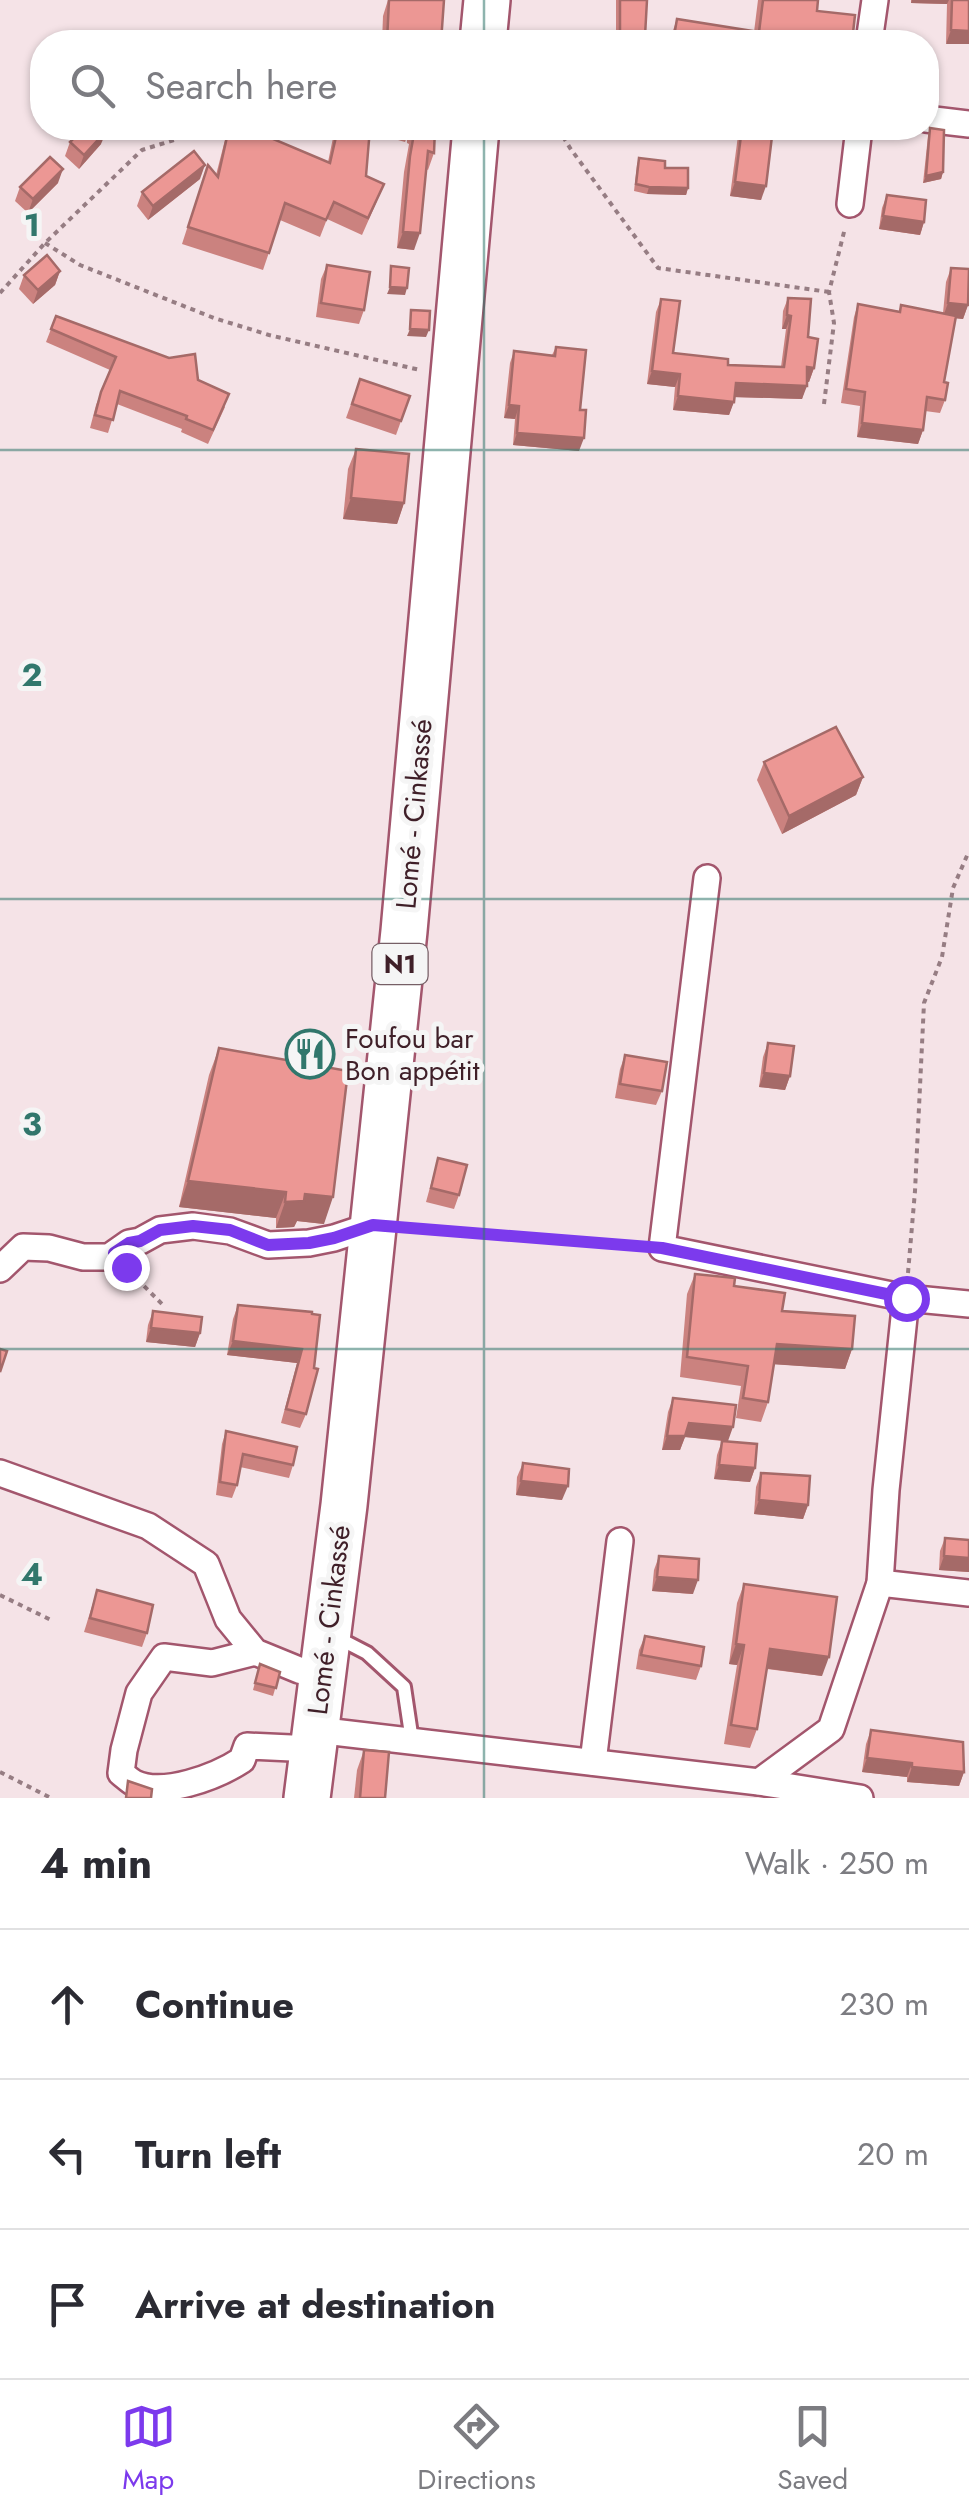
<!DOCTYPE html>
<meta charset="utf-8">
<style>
:root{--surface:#fff;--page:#f2f2f3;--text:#2b2b33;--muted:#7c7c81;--line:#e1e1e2;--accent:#7c3aed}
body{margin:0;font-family:Jost,sans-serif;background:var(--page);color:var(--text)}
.stop{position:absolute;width:30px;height:30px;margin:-22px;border:8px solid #7c3aed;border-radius:50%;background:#fff}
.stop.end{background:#7c3aed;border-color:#fff;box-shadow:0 2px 10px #0008}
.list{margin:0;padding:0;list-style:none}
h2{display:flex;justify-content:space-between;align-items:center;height:130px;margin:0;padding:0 40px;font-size:42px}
h2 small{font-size:32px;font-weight:400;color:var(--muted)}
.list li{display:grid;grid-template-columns:65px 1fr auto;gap:30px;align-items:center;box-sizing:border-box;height:150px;padding:0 40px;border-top:2px solid var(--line)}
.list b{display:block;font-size:38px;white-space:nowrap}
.list em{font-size:32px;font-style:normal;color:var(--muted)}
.icon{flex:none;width:55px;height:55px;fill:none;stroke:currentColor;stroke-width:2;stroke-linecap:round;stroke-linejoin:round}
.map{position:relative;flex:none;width:969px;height:1798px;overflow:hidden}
.search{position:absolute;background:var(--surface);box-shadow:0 2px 8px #0004;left:30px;right:30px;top:30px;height:110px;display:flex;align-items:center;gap:25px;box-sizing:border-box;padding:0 35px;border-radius:40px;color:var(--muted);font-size:38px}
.sheet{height:580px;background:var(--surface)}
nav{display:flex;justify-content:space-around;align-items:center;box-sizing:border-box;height:140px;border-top:2px solid var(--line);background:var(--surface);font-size:28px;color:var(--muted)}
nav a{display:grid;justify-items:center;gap:5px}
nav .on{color:var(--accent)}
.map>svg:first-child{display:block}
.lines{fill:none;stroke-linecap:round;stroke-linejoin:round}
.lane-casing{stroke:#a3566d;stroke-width:18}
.street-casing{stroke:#a3566d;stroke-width:30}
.highway-casing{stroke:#a3566d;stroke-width:50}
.path{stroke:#967d83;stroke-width:4;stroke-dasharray:5 5;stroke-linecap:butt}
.lane{stroke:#fff;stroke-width:12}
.street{stroke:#fff;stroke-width:25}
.highway{stroke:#fff;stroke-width:45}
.wall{fill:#cb827f}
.shaded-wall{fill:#a56a68}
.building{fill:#ec9794;stroke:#a56a68;stroke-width:2.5}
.route{stroke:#7c3aed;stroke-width:12}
.grid{fill:none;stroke:#31776c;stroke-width:2.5;stroke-opacity:0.55}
.labels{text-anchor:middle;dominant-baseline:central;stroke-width:10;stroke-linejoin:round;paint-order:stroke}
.shield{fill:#f5f5f5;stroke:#765f66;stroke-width:2.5}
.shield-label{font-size:25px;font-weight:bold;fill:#3f1f28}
.street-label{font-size:28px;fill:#3f1f28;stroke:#f5f5f5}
.poi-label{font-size:28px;fill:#3f1f28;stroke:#f5f5f5;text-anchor:start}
.grid-label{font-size:32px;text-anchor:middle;font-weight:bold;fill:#31776c;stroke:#f5f5f5;stroke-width:10;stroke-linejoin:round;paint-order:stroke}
</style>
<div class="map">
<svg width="969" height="1798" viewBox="0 0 969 1798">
<rect width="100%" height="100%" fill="#f5e3e7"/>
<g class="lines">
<!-- lane casing -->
<g class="lane-casing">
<polyline id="lane" points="338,1638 367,1653 404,1687 412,1741"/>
</g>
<!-- street casing -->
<g class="street-casing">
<g id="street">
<polyline points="869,42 875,0"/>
<polyline points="926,119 969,124"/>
<polyline points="850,204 859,128"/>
<polyline points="707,878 662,1248 906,1298"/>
<polyline points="0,1269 23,1247 49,1248 83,1257 109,1257 129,1243 140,1241 160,1230 193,1226 230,1231 268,1245 309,1243 334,1238 373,1225"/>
<polyline points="0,1473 148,1526 206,1564 228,1619 255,1652 299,1670 323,1676"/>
<polyline points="880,1583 969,1593"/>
<path d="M255 1652 212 1663 164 1657 139 1693 124 1750 121 1773C125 1776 129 1780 134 1783 163 1797 216 1777 242 1760L247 1746 313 1749"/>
<polyline points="316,1730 759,1782 860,1798"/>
<polyline points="593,1762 620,1541"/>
<polyline points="759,1782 831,1729 880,1583 886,1490 906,1298 969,1304"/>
</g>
</g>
<!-- highway casing -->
<g class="highway-casing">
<g id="highway">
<polyline points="483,42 487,0"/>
<polyline points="307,1798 344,1505 404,931 476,128"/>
</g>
</g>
<!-- path -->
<g class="path">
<polyline points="558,128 570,148 658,268 829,292"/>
<polyline points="45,243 80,265 214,318 269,335 420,370"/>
<polyline points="0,293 45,243 142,150 174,140 191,128"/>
<polyline points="824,404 834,323 829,292 845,228"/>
<polyline points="408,1228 637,1246"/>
<polyline points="130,1272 164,1306"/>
<polyline points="908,1273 915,1191 924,1003 942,957 953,888 969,851"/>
<polyline points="0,1595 53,1621"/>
<polyline points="0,1772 51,1798"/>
</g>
<!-- lane -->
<use href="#lane" class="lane"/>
<!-- street -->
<use href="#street" class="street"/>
<!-- highway -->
<use href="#highway" class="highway"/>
</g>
<!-- wall -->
<g class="wall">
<polygon points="388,0 441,42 382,42 383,16"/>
<polygon points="616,0 647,0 645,36 643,42 616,42"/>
<polygon points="758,0 818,0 817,11 852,42 669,42 677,19 754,32"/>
<polygon points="911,0 969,0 946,44 947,4 911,3"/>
<polygon points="228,128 247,128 328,162 335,128 435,128 434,153 428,170 426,169 414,250 397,248 404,172 409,144 407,143 407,137 405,142 370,132 366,176 377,201 362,235 327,219 320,237 280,220 263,270 182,244 202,182 216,175"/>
<polygon points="739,128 773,128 761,200 730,196"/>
<polygon points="930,128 943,172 941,179 923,183 928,136"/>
<polygon points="70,142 101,144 79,169 65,156"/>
<polygon points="639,158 665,168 688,188 686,195 647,194 634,191 637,165"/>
<polygon points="200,179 148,220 137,206 142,192"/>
<polygon points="58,183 28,213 15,201 20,187"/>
<polygon points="887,195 924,222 920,235 879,229 882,208"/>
<polygon points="327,265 364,310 359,324 316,317 321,279"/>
<polygon points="951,268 968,305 963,319 955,318 944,382 945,400 940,413 925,411 923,430 918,444 857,437 860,406 841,403 854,317 858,304 899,311 901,305 943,313 946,282"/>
<polygon points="60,271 55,285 33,304 19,289 24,275"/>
<polygon points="788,298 808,337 814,368 809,382 807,381 802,399 735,397 729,415 673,410 675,387 647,384 656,312 661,299 673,353 728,365 781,367 786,329 782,329 783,311"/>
<polygon points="51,329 198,380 225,407 208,444 181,432 182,429 117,404 108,433 90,428 96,405 110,370 46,342"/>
<polygon points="556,347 580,410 579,451 513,445 515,419 504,418 510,363 514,351 552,355"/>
<polygon points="360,379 410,396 396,435 346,418"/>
<polygon points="356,449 404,503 397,524 343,519 348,469"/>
<polygon points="764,762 863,777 856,795 782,834 757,780"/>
<polygon points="768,1043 790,1076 785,1090 759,1087 763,1057"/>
<polygon points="219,1048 324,1224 297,1221 294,1227 276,1228 276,1218 179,1207 209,1075"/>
<polygon points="625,1055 662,1091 656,1105 615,1098 620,1069"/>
<polygon points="438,1158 459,1195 454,1209 426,1202"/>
<polygon points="695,1274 734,1286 852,1349 845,1369 774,1364 768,1402 761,1422 736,1418 741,1386 680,1377 687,1294"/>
<polygon points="238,1305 312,1312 306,1414 300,1428 281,1423 297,1363 227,1355 233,1319"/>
<polygon points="153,1311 200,1333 195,1347 146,1342 148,1325"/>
<polygon points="673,1398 728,1441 755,1468 750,1482 714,1479 717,1455 722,1441 685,1437 680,1450 662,1450 668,1412"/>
<polygon points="226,1431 293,1465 289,1478 240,1467 237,1485 232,1498 216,1495 222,1444"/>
<polygon points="523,1463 562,1500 516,1495 517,1477"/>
<polygon points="761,1473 808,1505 803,1519 754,1514 756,1487"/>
<polygon points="945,1538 969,1540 969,1572 939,1570 940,1551"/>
<polygon points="659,1556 693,1594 652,1591 654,1570"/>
<polygon points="744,1584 822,1676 767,1669 757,1729 750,1748 724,1744 737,1665 729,1664 737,1603"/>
<polygon points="97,1590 147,1633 142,1647 84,1632"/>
<polygon points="645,1636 701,1666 696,1680 636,1669 639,1650"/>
<polygon points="258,1671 280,1672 273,1696 253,1690"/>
<polygon points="871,1730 964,1772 959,1786 907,1782 907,1777 862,1772 866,1744"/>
<polygon points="364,1750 385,1798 354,1798 357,1770"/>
</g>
<!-- shaded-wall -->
<g class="shaded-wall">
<polygon points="912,0 949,0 947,4 911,3"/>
<polygon points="951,30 969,31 969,44 946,44"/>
<polygon points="620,35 645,36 643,42 617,42"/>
<polygon points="107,130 101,144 79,169 84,155"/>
<polygon points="205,165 200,179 148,220 153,206"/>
<polygon points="63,169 58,183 28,213 33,199"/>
<polygon points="943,172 941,179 923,183 926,176"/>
<polygon points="735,182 766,186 761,200 730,196"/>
<polygon points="649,187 688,188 686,195 647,194"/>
<polygon points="883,216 924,222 920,235 879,229"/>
<polygon points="403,232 420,233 414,250 397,248"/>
<polygon points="60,271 55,285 33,304 38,290"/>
<polygon points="390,287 407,288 405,295 387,294"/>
<polygon points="948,303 968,305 963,319 943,317"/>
<polygon points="787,315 791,316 786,329 782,329"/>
<polygon points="410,329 429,330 426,337 407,336"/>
<polygon points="807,367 814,368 809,382 802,381"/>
<polygon points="652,371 680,374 675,387 647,384"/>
<polygon points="736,383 807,386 802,399 731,397"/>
<polygon points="678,396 734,402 729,415 673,410"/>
<polygon points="509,405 519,406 515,419 504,418"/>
<polygon points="862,423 923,430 918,444 857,437"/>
<polygon points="517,433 584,438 579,451 513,445"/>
<polygon points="351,498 404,503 397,524 343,519"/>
<polygon points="863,777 856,795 782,834 789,816"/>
<polygon points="764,1073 790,1076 785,1090 759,1087"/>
<polygon points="188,1181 286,1192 276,1218 179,1207"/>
<polygon points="305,1194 333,1197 324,1224 297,1221 294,1227 276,1228 285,1202"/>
<polygon points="151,1328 200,1333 195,1347 146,1342"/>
<polygon points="233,1341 302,1349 297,1363 227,1355"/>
<polygon points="777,1344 852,1349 845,1369 770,1364"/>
<polygon points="689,1423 733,1427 728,1441 685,1437 680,1450 662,1450 667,1436"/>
<polygon points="719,1465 755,1468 750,1482 714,1479"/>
<polygon points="521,1481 568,1486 562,1500 516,1495"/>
<polygon points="759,1500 808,1505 803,1519 754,1514"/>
<polygon points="944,1556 969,1558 969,1572 939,1570"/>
<polygon points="657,1577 698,1580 693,1594 652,1591"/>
<polygon points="736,1644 744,1645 737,1665 729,1664"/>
<polygon points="770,1649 829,1657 822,1676 763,1668"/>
<polygon points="867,1758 912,1763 907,1777 862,1772"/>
<polygon points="912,1767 964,1772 959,1786 907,1782"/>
</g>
<!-- building -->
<g class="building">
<polygon points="389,0 444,0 441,42 387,42"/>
<polygon points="620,0 647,0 645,36 620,35"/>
<polygon points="763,0 818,0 817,11 855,15 852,42 673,42 677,19 759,32"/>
<polygon points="952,0 969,0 969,31 951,30"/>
<rect x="309" y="38" width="27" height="4"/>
<polygon points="84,128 103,128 107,130 84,155 70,142"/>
<polygon points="229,128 247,128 330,163 338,128 370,128 366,176 384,184 368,218 334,202 326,220 285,203 269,253 188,227 208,165 218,177"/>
<polygon points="415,128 435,128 434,153 428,151 420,233 403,232 410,156"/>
<polygon points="742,128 773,128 766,186 735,182"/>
<polygon points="930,128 944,130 943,172 926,176"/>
<polygon points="194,151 205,165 153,206 142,192"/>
<polygon points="50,157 63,169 33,199 20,187"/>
<polygon points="639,158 665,161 665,168 688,168 688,188 649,187 636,184"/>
<polygon points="887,195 926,200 924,222 883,216"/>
<polygon points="47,255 60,271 38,290 24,275"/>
<polygon points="327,265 370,272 364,310 321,303"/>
<polygon points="391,266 409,268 407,288 390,287"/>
<polygon points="951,268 969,269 968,305 948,303"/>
<polygon points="788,298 811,299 808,337 818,339 814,368 807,367 807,386 736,383 734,402 678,396 680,374 652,371 661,299 680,301 673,353 728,359 728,365 784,367 791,316 787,315"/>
<polygon points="858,304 900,312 901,305 956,316 944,382 948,383 945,400 927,397 923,430 862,423 865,392 846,389"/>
<polygon points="411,310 430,311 429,330 410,329"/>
<polygon points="56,316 169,358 195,354 198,380 229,394 213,430 186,419 187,416 120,391 113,420 95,415 101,392 116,357 51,329"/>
<polygon points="556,347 586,350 580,410 586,410 584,438 517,433 519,406 509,405 514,351 555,356"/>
<polygon points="360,379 410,396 401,421 352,404"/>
<polygon points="356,449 409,454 404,503 351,498"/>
<polygon points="836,727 863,777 789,816 764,762"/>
<polygon points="768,1043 794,1046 790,1076 764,1073"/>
<polygon points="219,1048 348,1071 333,1197 305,1194 304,1201 285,1202 286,1192 188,1181"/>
<polygon points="625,1055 667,1062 662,1091 620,1084"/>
<polygon points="438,1158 467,1165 459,1195 431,1188"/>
<polygon points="695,1274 735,1278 734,1286 785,1293 782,1311 855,1316 852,1349 777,1344 768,1402 743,1398 748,1366 687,1357"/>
<polygon points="238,1305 312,1312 312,1314 320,1315 314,1368 318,1369 306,1414 286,1409 302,1349 233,1341"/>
<polygon points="153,1311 202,1317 200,1333 151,1328"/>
<polygon points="0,1349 7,1351 0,1372"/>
<polygon points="673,1398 736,1405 733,1427 689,1423 685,1436 667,1436"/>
<polygon points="226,1431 297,1447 293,1465 243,1454 237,1485 220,1482"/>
<polygon points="722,1441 757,1444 755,1468 719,1465"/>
<polygon points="523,1463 569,1469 568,1486 521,1481"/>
<polygon points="761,1473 810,1476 808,1505 759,1500"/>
<polygon points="945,1538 969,1540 969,1558 944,1556"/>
<polygon points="659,1556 699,1559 698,1580 657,1577"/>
<polygon points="744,1584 837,1597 829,1657 770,1649 757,1729 731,1725 744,1645 736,1644"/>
<polygon points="97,1590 153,1605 147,1633 90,1618"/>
<polygon points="645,1636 704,1647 701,1666 641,1655"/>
<polygon points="260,1664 280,1672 276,1688 255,1683"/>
<polygon points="871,1730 963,1742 964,1772 912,1767 912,1763 867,1758"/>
<polygon points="364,1750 389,1752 385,1798 360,1798"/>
<polygon points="128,1781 152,1789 151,1798 126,1798"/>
</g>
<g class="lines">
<!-- route -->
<polyline class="route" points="126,1267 114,1253 129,1243 140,1241 160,1230 193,1226 230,1230 268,1245 309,1243 334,1238 373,1225 662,1248 906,1298"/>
</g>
<!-- grid -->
<path class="grid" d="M484 0V42M484 128V1798M0 450H969M0 899H969M0 1349H969"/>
<!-- icons -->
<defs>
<g id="restaurant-ring" transform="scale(2.5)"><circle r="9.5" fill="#f5f5f5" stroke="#31776c" stroke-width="1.5"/><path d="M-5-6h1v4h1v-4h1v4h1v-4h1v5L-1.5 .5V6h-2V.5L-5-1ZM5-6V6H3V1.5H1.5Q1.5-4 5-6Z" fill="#31776c"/></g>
</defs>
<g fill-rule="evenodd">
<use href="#restaurant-ring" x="310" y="1054"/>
</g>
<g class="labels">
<!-- shield labels -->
<rect class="shield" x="372.5" y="944" width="55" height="40" rx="8"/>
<g class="shield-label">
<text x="400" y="964">N1</text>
</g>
<!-- street labels -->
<g class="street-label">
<text transform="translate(414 814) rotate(-85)">Lomé - Cinkassé</text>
<text transform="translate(329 1620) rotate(-83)">Lomé - Cinkassé</text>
</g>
<!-- poi labels -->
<g class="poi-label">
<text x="345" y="1038">Foufou bar<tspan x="345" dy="32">Bon appétit</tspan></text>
</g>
</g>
<g class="grid-label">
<text x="32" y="236">1</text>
<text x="32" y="686">2</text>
<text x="32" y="1135">3</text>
<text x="32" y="1585">4</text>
</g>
</svg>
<div class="stop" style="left:906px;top:1298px"></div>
<div class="stop end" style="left:126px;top:1267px"></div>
<div class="search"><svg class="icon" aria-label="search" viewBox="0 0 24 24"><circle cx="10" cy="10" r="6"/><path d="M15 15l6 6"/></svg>Search here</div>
</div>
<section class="sheet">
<h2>4 min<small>Walk · 250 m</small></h2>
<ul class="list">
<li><svg class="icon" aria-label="ahead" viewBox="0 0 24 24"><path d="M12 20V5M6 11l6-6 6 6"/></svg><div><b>Continue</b></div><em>230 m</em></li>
<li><svg class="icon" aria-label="left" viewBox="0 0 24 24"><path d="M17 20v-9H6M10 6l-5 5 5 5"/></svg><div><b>Turn left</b></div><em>20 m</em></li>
<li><svg class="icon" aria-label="arrive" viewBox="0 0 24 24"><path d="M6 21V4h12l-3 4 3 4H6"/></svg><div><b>Arrive at destination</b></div></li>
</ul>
</section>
<nav>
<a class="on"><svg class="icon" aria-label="map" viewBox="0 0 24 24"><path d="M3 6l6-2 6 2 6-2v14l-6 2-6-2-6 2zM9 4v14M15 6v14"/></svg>Map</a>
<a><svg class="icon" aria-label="directions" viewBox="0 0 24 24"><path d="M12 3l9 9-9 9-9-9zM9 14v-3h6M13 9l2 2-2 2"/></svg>Directions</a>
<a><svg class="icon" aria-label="saved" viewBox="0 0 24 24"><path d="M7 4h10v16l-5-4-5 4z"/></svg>Saved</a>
</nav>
